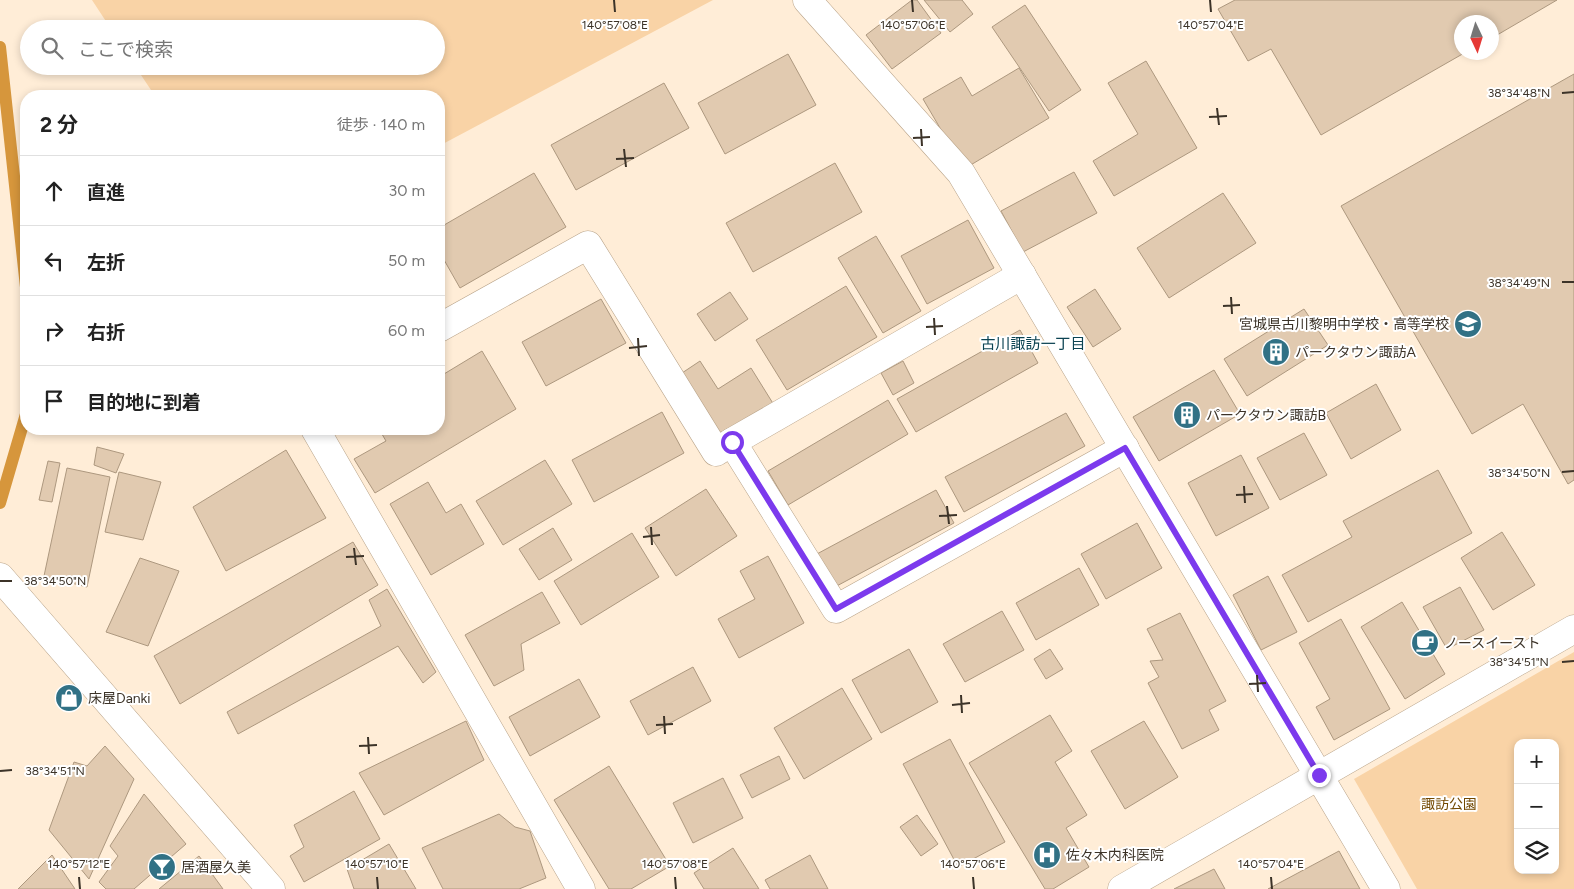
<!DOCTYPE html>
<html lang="ja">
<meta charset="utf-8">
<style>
:root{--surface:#fff;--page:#f6f6f6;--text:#222;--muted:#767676;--line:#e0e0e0}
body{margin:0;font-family:Figtree,"Noto Sans JP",sans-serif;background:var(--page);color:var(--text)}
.controls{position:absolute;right:15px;bottom:15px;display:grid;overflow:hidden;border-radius:10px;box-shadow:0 2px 8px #0003}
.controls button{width:45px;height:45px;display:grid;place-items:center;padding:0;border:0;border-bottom:1px solid var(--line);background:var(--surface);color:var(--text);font:25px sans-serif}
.compass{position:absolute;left:1454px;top:15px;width:45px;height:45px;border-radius:50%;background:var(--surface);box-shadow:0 2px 8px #0003;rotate:176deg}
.stop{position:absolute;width:15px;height:15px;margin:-11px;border:4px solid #7c3aed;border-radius:50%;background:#fff}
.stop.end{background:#7c3aed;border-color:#fff;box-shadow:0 1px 5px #0008}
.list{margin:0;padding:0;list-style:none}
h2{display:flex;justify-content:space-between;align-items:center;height:65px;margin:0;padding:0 20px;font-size:21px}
h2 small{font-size:16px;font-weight:400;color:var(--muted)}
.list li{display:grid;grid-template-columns:32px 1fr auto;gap:15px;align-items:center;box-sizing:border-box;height:70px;padding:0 20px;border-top:1px solid var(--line)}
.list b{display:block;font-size:19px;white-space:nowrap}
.list em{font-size:16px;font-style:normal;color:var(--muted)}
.icon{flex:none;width:28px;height:28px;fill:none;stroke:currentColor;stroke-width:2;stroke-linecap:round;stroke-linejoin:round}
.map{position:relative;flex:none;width:1574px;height:889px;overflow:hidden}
.search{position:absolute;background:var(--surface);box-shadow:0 2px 8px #0003;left:20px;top:20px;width:425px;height:55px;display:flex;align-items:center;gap:12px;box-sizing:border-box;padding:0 18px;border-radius:28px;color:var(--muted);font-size:19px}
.panel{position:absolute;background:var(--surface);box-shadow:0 2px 8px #0003;left:20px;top:90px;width:425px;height:345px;border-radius:20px}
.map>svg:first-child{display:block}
.green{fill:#f9d3a6;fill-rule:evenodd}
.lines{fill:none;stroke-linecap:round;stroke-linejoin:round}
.stream{stroke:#d6963c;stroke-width:12}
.building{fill:#e1cab0;stroke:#ad987f}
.minor-casing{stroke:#b9a48a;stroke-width:29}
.minor{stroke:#fff;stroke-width:28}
.route{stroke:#7c3aed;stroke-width:6}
.ticks{fill:none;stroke:#3c3328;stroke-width:2}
.labels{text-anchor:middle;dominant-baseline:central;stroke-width:4;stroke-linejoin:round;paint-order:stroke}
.poi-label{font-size:14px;fill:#3c3328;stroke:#fff;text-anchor:start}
.park-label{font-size:14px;fill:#724800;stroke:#fff}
.neighbourhood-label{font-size:15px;fill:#0c4352;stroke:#fff}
.ticks-label{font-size:12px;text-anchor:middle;fill:#3c3328;stroke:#fff;stroke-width:4;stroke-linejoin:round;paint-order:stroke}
</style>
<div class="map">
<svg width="1574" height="889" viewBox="0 0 1574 889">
<rect width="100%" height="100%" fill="#ffedd7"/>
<!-- green -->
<g class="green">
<polygon points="92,0 713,0 439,146 439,96 155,96 135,66 436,66 436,29 111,29"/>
<path d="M1574 652V889H1417L1354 779ZM1518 743H1555V870H1518Z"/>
</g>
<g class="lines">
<!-- stream -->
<g class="stream">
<polyline points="0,47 26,287"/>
<polyline points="0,503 26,414"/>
</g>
</g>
<!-- building -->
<g class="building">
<polygon points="912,0 917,0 941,33 892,69 866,35"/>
<polygon points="924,0 962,0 973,14 950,32"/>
<polygon points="1235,0 1557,0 1492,38 1492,22 1462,22 1462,52 1466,52 1321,135 1271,49 1248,61 1218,9"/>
<polygon points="1025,5 1081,90 1049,111 992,27"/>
<polygon points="788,54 816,105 725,154 698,103"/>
<polygon points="1146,61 1197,148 1114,196 1093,161 1138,134 1108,83"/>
<polygon points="1019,68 1049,118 964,169 923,99 961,77 972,96"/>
<polygon points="1574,74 1574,480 1568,484 1523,404 1472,434 1341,206"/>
<polygon points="664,83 689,128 576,190 551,145"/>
<polygon points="835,163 862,212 753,272 726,223"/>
<polygon points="1074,172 1097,213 1023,252 1001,211"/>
<polygon points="534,173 566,227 460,288 439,251 439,228"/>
<polygon points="1223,193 1256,243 1169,298 1137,248"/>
<polygon points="968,220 994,268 927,304 901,256"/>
<polygon points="876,236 921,311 883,333 838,258"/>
<polygon points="846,286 877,337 787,390 756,340"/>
<polygon points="1095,289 1121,329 1093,347 1067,307"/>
<polygon points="730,292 748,319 715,341 697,314"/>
<polygon points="601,299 626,343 546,386 522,342"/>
<polygon points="1304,309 1328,345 1247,396 1224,359"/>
<polygon points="1020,330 1038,363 916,432 897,399"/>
<polygon points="482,351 516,409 375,493 354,459 386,441 379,429 439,429 439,377"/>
<polygon points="700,361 718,389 751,368 774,405 714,443 673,379"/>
<polygon points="903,361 914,383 893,395 881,373"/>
<polygon points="1214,370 1240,414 1159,461 1133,417"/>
<polygon points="1376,384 1401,430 1351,459 1326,413"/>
<polygon points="888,400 908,434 788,505 768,471"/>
<polygon points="662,412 684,453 594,502 572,460"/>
<polygon points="1066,413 1085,446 964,512 945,477"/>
<polygon points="1304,433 1327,475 1280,500 1257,458"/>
<polygon points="97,447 124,454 116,473 94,465"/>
<polygon points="286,450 326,518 226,571 193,507"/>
<polygon points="1241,455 1269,508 1216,536 1188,483"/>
<polygon points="545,460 572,504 503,545 476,501"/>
<polygon points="48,461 60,463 52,502 39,500"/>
<polygon points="67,468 110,477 87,587 44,576"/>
<polygon points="1438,470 1472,533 1308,622 1282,575 1352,537 1343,521"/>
<polygon points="119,472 161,482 143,540 105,532"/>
<polygon points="428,482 446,513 461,504 484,544 431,575 390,504"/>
<polygon points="706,489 737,536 676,576 645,528"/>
<polygon points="936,490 954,523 833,588 815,555"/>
<polygon points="1137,523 1162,568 1106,599 1081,554"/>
<polygon points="553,528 572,560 539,580 519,549"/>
<polygon points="1502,532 1535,585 1493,610 1461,558"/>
<polygon points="632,533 659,577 581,625 554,581"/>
<polygon points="353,542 378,585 180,704 154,656"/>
<polygon points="768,556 804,623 739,658 718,619 755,599 740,571"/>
<polygon points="140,558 179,571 148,646 106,632"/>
<polygon points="1079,568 1099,605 1036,640 1016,603"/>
<polygon points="1268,576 1297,632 1261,650 1233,595"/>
<polygon points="1460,587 1484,630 1447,649 1423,607"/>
<polygon points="387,589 436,672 423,683 398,646 238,734 227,712 381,626 369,600"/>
<polygon points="542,592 560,623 521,644 524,670 494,686 465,635"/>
<polygon points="1402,602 1445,674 1405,699 1361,627"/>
<polygon points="1002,611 1024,650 965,682 943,644"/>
<polygon points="1180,613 1226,701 1209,710 1219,730 1182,749 1148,683 1159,677 1150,661 1163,660 1147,629"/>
<polygon points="1341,619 1390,709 1334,740 1316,707 1330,699 1299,643"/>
<polygon points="909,649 938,702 881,733 852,680"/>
<polygon points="1050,649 1063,669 1046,679 1034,659"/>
<polygon points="693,667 711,701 648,735 630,701"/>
<polygon points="579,679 600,717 530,756 509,717"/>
<polygon points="842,688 872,739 804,779 774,728"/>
<polygon points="1050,715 1072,751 1055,762 1087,815 1066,828 1089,867 1053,889 1045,889 969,763"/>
<polygon points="466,721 484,760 384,815 359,773"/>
<polygon points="1144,721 1178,777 1125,809 1091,751"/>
<polygon points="950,739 1005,842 958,867 903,764"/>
<polygon points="105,746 134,779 89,879 49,830 74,762 87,766"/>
<polygon points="779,756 790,779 752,798 740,775"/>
<polygon points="609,766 670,866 631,889 609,889 554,800"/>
<polygon points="723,778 743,818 693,843 673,803"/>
<polygon points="354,791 380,839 304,882 290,856 304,847 294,825"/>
<polygon points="144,794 186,844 134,889 106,889 99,882 118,856 110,846"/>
<polygon points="499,814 515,827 530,831 546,878 519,889 443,889 422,848"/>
<polygon points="917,815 938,844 921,856 900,827"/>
<polygon points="389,844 416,889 354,889 347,869"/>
<polygon points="733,848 759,889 704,889 694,873"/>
<polygon points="1339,851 1360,889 1268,889"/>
<polygon points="52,855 75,889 18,889"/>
<polygon points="810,855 828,889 770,889 765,880"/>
<polygon points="199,856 223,889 159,889"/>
<polygon points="1214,869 1225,889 1174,889"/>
</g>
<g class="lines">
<!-- minor casing -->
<g class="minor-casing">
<g id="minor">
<polyline points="807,0 961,173 1386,889"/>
<polyline points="1022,275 732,442 836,609 1125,448"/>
<polyline points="439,328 588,245 716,452 732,442"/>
<polyline points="315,429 581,889"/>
<polyline points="0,577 271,889"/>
<polyline points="1122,889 1574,629"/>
</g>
</g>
<!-- minor -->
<use href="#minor" class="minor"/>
</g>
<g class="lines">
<!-- route -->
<polyline class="route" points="732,442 836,609 1125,448 1319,775"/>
</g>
<!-- ticks -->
<path class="ticks" d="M614 0 615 12M912 0 913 12M1210 0 1211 12M1562 93 1574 92M1217 108 1219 125M1209 117 1227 116M921 129 922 146M913 138 930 137M624 149 626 167M616 159 634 158M1562 282H1574M1231 297 1232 314M1223 306 1240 305M934 318 935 335M926 327 943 326M638 338 639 356M629 348 647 346M1562 472 1574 471M1244 486 1245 503M1236 495 1253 494M947 506 949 524M939 516 957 515M651 527 652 545M643 537 660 535M354 548 356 565M346 557 364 556M0 581H12M1562 662 1574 661M1257 675 1258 692M1249 684 1266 683M961 695 962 713M952 705 970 703M664 716 665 734M656 725 673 724M368 737 369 754M359 746 377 745M0 771 12 770M79 877 80 889M377 877 378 889M675 877 676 889M973 877 974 889M1271 877 1272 889"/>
<!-- icons -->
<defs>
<g id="school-disc" transform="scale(1.4375)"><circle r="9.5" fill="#317185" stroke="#fff"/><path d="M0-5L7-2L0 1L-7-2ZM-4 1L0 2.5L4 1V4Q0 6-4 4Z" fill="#fff"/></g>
<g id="building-disc" transform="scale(1.4375)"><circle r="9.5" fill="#317185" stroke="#fff"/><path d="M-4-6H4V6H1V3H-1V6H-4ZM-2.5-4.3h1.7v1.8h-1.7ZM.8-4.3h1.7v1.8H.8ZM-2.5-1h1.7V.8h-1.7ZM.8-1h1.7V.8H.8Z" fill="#fff"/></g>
<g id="cafe-disc" transform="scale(1.4375)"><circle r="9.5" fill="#317185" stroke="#fff"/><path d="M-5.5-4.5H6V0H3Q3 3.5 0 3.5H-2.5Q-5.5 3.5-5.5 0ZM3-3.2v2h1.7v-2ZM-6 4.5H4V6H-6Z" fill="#fff"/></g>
<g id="shop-disc" transform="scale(1.4375)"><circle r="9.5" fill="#317185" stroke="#fff"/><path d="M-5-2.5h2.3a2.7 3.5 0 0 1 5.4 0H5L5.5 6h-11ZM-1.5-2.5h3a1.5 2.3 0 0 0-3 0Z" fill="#fff"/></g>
<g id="hospital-disc" transform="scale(1.4375)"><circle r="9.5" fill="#317185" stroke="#fff"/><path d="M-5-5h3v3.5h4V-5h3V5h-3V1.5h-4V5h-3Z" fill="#fff"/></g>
<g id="bar-disc" transform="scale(1.4375)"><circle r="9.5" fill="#317185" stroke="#fff"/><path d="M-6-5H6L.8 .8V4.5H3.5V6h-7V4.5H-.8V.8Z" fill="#fff"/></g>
</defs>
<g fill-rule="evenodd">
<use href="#school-disc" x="1468" y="324"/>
<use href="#building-disc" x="1276" y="352"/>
<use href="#building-disc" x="1187" y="415"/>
<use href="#cafe-disc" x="1425" y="643"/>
<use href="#shop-disc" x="69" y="698"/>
<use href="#hospital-disc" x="1047" y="855"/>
<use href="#bar-disc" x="162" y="867"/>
</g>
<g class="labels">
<!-- poi labels -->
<g class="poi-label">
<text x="1449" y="324" text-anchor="end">宮城県古川黎明中学校・高等学校</text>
<text x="1295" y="352">パークタウン諏訪A</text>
<text x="1206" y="415">パークタウン諏訪B</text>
<text x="1444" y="643">ノースイースト</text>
<text x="88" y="698">床屋Danki</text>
<text x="1066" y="855">佐々木内科医院</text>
<text x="181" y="867">居酒屋久美</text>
</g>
<!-- park labels -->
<g class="park-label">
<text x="1449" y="804">諏訪公園</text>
</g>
<!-- neighbourhood labels -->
<g class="neighbourhood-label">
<text x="1033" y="344">古川諏訪一丁目</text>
</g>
</g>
<g class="ticks-label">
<text x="615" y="29">140°57'08"E</text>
<text x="913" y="29">140°57'06"E</text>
<text x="1211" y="29">140°57'04"E</text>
<text x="1519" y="97">38°34'48"N</text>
<text x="1519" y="287">38°34'49"N</text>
<text x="1519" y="477">38°34'50"N</text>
<text x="55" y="585">38°34'50"N</text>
<text x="1519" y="666">38°34'51"N</text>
<text x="55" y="775">38°34'51"N</text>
<text x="79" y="868">140°57'12"E</text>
<text x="377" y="868">140°57'10"E</text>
<text x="675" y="868">140°57'08"E</text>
<text x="973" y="868">140°57'06"E</text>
<text x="1271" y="868">140°57'04"E</text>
</g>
</svg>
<div class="controls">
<button>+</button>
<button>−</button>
<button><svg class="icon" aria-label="layers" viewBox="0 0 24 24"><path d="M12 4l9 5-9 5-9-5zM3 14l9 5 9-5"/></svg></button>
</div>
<svg class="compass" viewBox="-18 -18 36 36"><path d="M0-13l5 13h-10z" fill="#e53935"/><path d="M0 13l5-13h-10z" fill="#767676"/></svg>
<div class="stop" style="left:732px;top:442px"></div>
<div class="stop end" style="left:1319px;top:775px"></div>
<div class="search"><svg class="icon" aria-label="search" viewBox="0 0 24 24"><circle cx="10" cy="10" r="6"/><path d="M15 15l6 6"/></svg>ここで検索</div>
<section class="panel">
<h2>2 分<small>徒歩 · 140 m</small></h2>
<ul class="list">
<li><svg class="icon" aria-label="ahead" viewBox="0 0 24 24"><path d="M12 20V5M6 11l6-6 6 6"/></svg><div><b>直進</b></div><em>30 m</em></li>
<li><svg class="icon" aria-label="left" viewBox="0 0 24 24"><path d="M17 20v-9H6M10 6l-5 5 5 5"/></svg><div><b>左折</b></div><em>50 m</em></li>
<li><svg class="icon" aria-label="right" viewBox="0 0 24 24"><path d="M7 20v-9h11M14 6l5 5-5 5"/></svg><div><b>右折</b></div><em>60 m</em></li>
<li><svg class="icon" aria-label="arrive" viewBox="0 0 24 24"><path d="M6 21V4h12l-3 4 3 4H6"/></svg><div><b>目的地に到着</b></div></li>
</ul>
</section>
</div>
